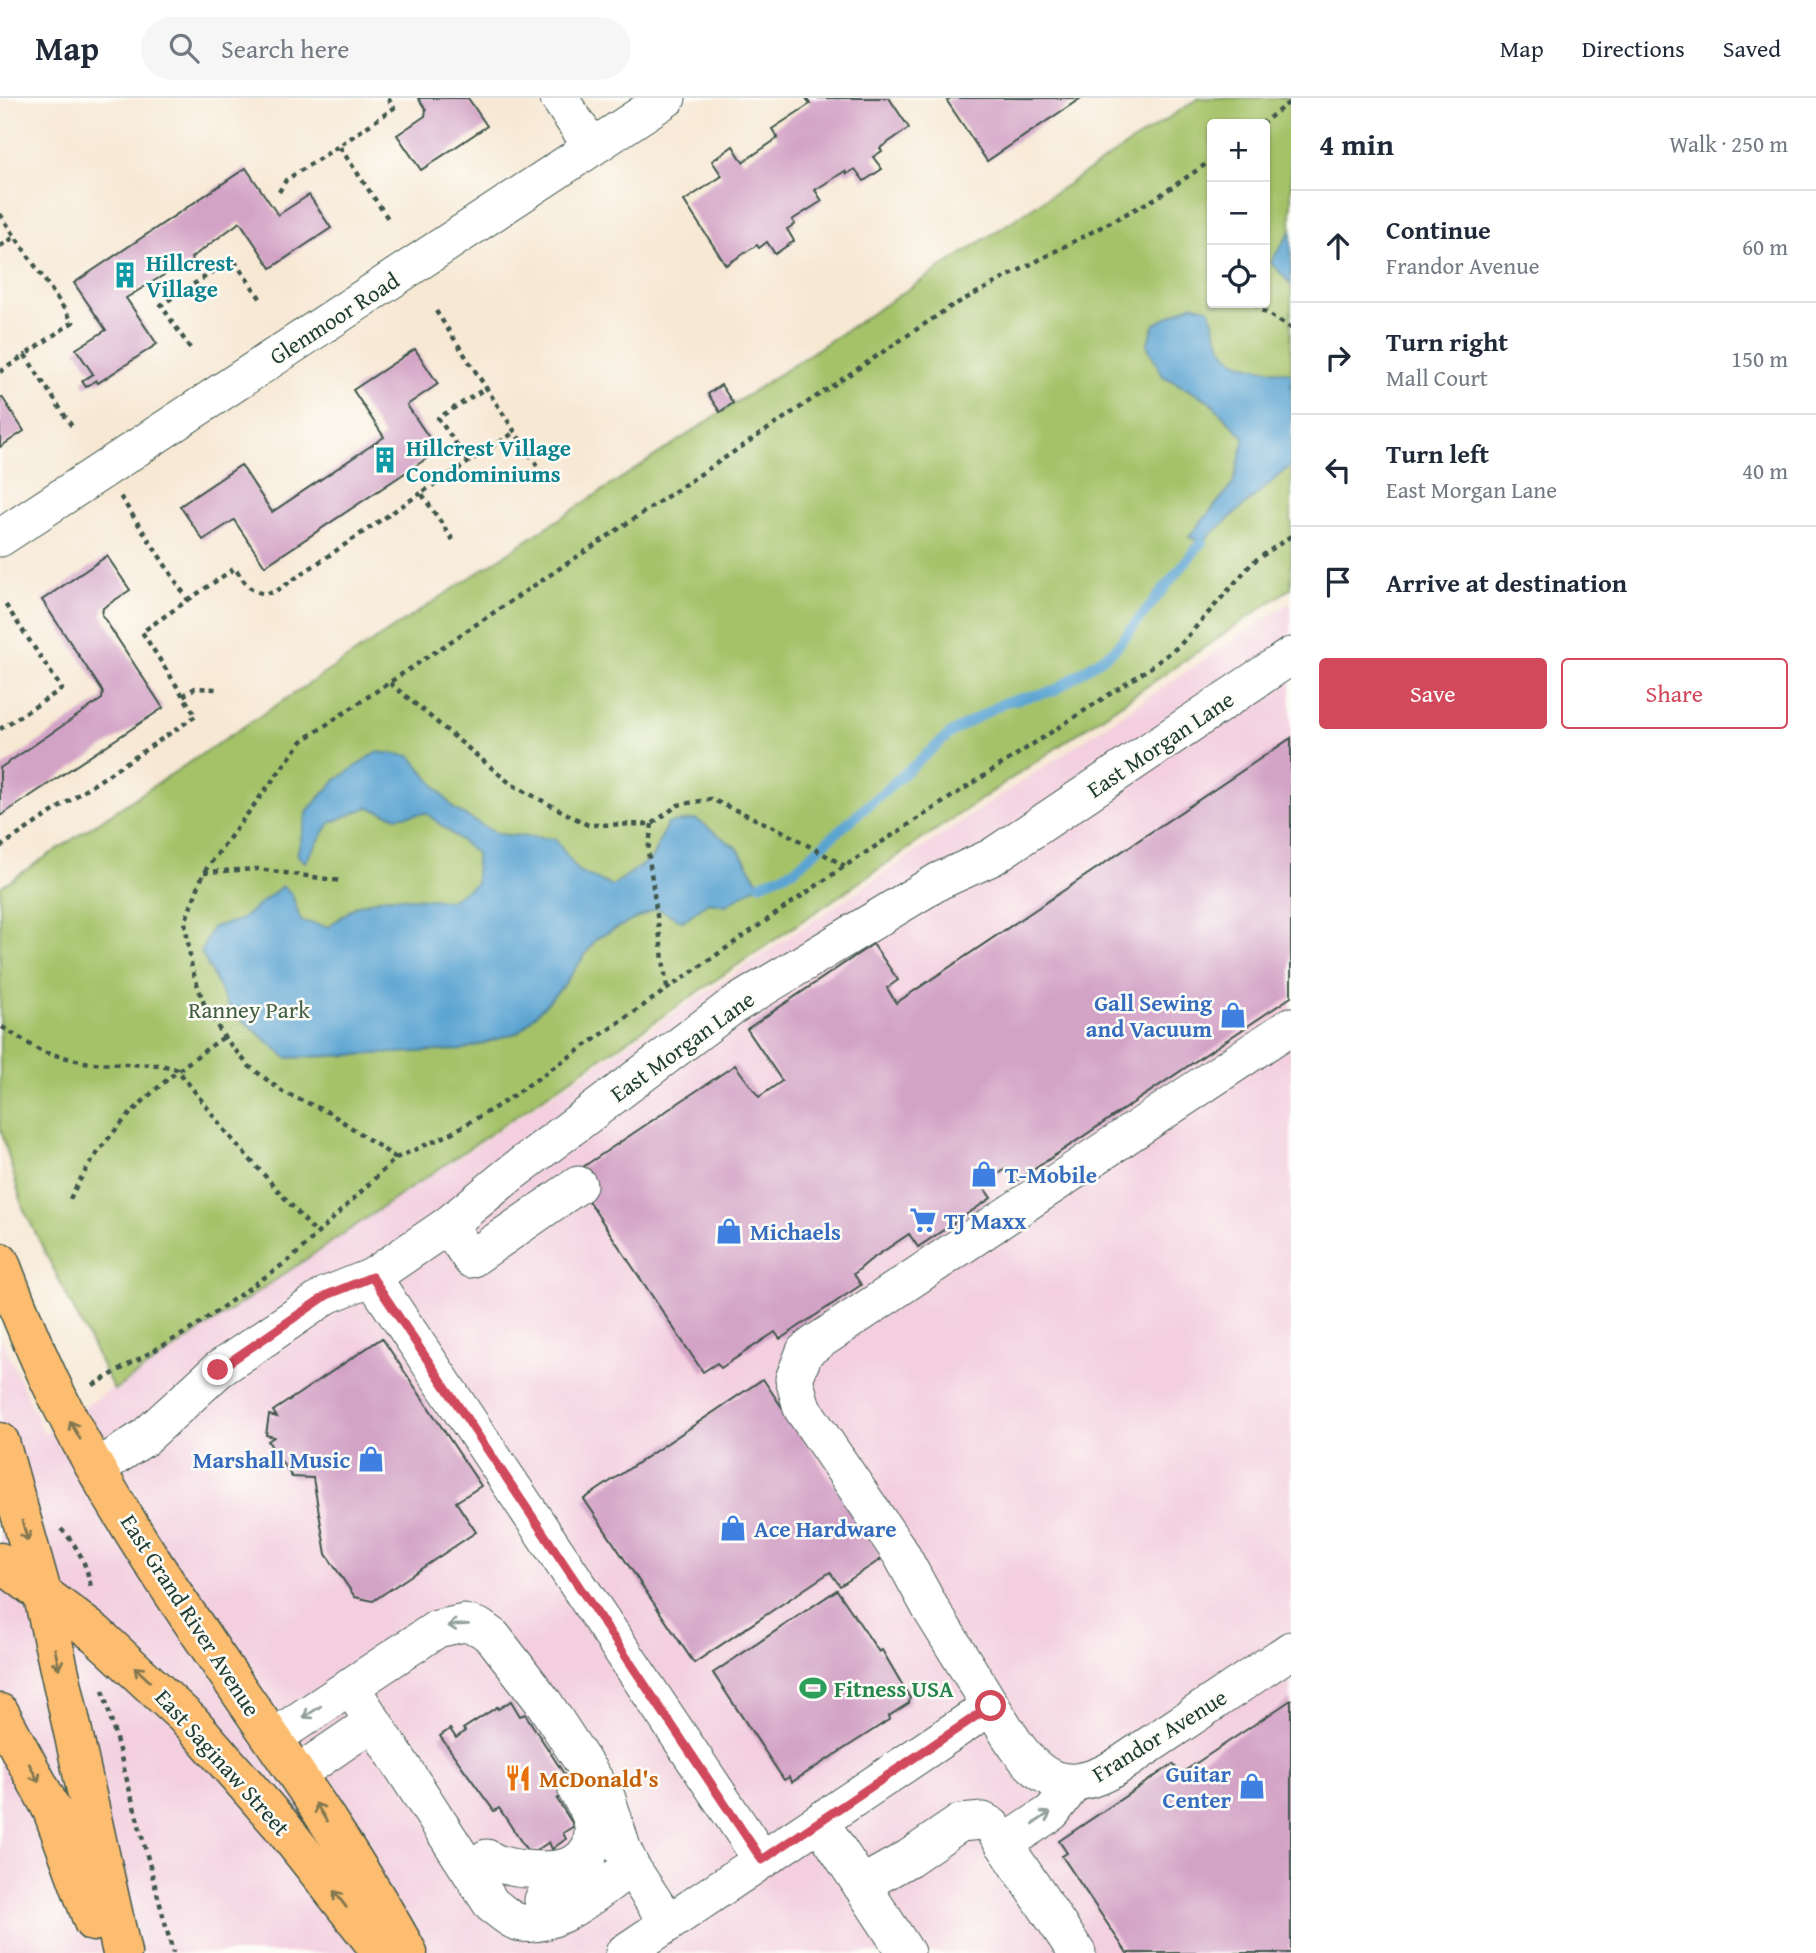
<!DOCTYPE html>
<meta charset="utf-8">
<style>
:root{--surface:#fff;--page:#f6f6f7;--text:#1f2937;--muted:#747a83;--line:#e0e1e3;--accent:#d1495b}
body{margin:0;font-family:"Gentium Book Plus",serif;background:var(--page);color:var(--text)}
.controls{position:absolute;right:21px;top:21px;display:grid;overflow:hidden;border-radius:7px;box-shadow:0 2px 5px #0004}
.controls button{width:63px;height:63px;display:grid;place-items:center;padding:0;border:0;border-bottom:2px solid var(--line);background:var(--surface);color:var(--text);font:35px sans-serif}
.stop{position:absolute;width:21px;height:21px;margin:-16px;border:5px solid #d1495b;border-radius:50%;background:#fff}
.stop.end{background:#d1495b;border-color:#fff;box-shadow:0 2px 7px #0008}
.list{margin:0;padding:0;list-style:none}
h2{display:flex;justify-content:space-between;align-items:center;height:91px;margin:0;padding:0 28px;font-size:30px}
h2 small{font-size:23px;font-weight:400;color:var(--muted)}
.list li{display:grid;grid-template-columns:46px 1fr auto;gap:21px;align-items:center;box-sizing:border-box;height:112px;padding:0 28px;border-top:2px solid var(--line)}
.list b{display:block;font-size:26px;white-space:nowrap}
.list p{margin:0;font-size:23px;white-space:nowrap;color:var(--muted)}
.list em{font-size:23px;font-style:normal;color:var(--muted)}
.actions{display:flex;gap:14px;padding:21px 28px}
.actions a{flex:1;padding:16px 0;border:2px solid var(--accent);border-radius:7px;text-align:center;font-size:24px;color:var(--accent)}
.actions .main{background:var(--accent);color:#fff}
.icon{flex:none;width:38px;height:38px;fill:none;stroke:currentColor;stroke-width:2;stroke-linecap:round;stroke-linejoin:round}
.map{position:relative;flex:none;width:1291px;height:1855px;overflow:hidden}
header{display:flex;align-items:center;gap:42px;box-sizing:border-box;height:98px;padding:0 35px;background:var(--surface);border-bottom:2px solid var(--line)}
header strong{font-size:33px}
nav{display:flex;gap:38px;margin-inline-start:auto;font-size:24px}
.search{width:490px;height:63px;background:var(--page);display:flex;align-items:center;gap:18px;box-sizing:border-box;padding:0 24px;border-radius:38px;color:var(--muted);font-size:26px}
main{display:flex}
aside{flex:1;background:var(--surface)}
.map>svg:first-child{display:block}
.built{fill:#f3cfdf}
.green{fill:#a5c269;stroke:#62804e;stroke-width:2;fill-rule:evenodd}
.water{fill:#5ba4d2;stroke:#3d7083;stroke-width:2}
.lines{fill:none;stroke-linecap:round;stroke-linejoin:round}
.stream{stroke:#5ba4d2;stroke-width:10}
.building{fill:#d3a3c6}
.minor-casing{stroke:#3f574c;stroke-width:39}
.major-casing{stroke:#3f574c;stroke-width:41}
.path{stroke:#3f574c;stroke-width:4.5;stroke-dasharray:5 5;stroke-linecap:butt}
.minor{stroke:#fff;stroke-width:37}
.major{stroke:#fcbd6f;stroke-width:38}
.oneway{stroke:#82774f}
.oneway2{stroke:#8f9e9a}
.route{stroke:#d1495b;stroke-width:9}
.labels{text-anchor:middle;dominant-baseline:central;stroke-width:5;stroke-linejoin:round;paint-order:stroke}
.culture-label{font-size:23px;font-weight:bold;fill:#0d838f;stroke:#fdfcf7;text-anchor:start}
.street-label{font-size:23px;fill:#1f3d34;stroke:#fdfcf7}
.shop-label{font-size:23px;font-weight:bold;fill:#366cbe;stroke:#fdfcf7;text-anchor:start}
.park-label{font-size:23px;fill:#405e41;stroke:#fdfcf7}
.leisure-label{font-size:23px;font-weight:bold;fill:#27864d;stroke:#fdfcf7;text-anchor:start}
.food-label{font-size:23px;font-weight:bold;fill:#c56008;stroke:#fdfcf7;text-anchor:start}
</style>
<header>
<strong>Map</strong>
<div class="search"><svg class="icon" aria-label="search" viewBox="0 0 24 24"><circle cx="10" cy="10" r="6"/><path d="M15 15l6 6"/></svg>Search here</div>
<nav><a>Map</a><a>Directions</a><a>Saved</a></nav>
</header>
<main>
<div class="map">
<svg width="1291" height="1855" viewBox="0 0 1291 1855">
<rect width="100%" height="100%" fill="#fdfcf7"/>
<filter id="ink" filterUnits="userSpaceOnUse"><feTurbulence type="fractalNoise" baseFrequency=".0143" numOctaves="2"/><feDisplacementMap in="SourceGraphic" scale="14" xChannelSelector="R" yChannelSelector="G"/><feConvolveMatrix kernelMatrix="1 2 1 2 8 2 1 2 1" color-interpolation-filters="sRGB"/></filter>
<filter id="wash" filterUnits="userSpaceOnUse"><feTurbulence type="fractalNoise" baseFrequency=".00686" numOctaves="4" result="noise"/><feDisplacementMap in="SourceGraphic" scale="28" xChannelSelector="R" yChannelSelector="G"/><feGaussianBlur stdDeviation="1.57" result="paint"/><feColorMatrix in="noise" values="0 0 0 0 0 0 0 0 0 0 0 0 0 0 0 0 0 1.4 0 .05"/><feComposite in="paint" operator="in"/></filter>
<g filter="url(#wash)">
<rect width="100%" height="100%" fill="#f7e8d4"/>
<!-- built -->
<polygon class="built" points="1291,504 1291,1855 0,1855 0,1237 44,1336"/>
<!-- green -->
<path class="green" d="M1199 0H1291V490L114 1292 23 1110 0 1028V789ZM1212 26H1265V205H1212Z"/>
<!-- water -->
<g class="water">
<polygon points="1291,133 1291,187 1271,164"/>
<path d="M1192 206 1210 211C1223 271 1235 266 1291 275V367L1202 444 1189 439 1233 386 1245 340 1208 302 1163 278 1147 247 1155 226Z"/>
<polygon points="377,654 411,658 454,711 497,736 555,741 578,773 612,788 652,760 667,726 696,721 738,751 760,786 726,807 708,804 683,823 657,810 597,840 563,888 519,934 462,952 287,960 229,910 201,854 212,829 240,822 282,788 292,797 301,823 328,829 356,808 386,799 449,802 476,786 476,755 426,715 397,719 368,709 330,725 305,764 297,757 308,712 336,682"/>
</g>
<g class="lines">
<!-- stream -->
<polyline class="stream" points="760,786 794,772 952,634 1005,604 1054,593 1114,552 1202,444"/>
</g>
<g id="blocks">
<!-- building -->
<g class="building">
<polygon points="418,0 468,0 487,28 421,72 397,37 425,18 426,12"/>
<polygon points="806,0 889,0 909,30 880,50 882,53 873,59 882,71 864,83 855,71 847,76 845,73 815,92 822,103 792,122 795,126 787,131 794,143 775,156 767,144 759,150 757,147 726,167 684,103 722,78 712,63 733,48 743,64 778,40 772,31 810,6"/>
<polygon points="951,0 1081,0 987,63 947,3"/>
<polygon points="246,70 278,117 309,97 331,130 271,170 240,124 191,160 194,165 181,174 177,169 126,200 157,246 98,285 96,282 86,289 82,283 93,276 76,251 106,232 74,185"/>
<polygon points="415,251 438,286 407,307 438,353 265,468 234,422 203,442 180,408 241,367 272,414 384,339 353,292"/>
<polygon points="721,287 733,305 720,314 708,296"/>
<polygon points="2,299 24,333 0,349 0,301"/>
<polygon points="107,458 130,492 103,510 102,517 163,610 0,718 0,670 102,601 103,594 42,502"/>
<polygon points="1291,640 1291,899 1015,1084 1006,1071 982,1087 991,1100 918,1149 909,1136 869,1163 854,1176 861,1187 780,1241 775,1234 721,1270 717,1265 703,1274 571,1077 735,967 759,999 782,983 747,931 873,846 898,882 887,890 896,905"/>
<polygon points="382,1240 481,1388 456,1404 476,1434 373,1503 355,1499 326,1456 313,1380 292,1379 268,1343 274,1339 266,1337 269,1317 277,1319 273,1313"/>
<polygon points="763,1281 883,1460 840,1488 830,1474 694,1565 584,1401"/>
<polygon points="837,1492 879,1554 882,1552 910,1600 909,1605 889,1618 890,1621 864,1638 792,1684 789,1679 784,1682 713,1575"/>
<polygon points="1291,1602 1291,1855 1127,1855 1062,1758 1067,1755 1059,1743 1173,1666 1180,1676"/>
<polygon points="511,1603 520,1618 525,1616 566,1679 563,1681 570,1693 557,1701 574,1728 563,1735 566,1741 552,1751 549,1744 530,1757 499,1710 494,1713 440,1638 450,1631 456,1640 465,1633 463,1631 497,1609 498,1611"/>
</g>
</g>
</g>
<g filter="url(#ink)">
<use href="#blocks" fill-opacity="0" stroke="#3f574c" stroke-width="2"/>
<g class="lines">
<!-- minor casing -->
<g class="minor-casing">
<g id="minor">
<polyline points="559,0 592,49"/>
<polyline points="0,440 667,0"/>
<polyline points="448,1127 471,1161 578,1087"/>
<polyline points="372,1179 762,1762"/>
<polyline points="96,1371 144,1340 218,1272 327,1197 372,1179 448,1127 510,1076 731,909 939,783 992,759 1291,558"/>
<polyline points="991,1608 932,1513 901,1456 802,1310 794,1281 805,1253 816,1245 1291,928"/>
<path d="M273 1640 437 1531 464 1525 479 1529 493 1539 544 1605 607 1701 622 1750 631 1769C603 1788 551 1837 515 1823 506 1819 500 1812 492 1807L350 1588"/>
<polyline points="297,1676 373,1624"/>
<polyline points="820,1724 906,1855"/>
<polyline points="1004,1746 1052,1714 1073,1686"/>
<path d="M487 1760C504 1772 548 1775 569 1768 578 1765 584 1758 591 1751"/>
<polyline points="631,1769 668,1825"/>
<polyline points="861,1787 909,1760 960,1725 983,1723 992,1728 1077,1855"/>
<path d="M543 1802C570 1794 592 1763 593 1734 594 1719 585 1706 577 1693"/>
<path d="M624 1855 991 1608C1025 1663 1049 1710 1118 1668L1291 1552"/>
</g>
</g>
<!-- major casing -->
<g class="major-casing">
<g id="major">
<path d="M0 1164C19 1214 39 1263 63 1310 159 1500 305 1668 408 1855"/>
<polyline points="0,1344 42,1494 122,1855"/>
<polyline points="0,1464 96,1536 191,1624 280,1726 382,1855"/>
<polyline points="0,1615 52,1712 93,1824"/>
</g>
</g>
<!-- path -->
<g class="path">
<polyline points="388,0 394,10 339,48 389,122"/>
<polyline points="1261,26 1291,3"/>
<polyline points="279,94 286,82 339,48"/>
<polyline points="0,116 73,224 25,257"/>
<polyline points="0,148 15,139"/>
<polyline points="1256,205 1258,210 1291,230"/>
<polyline points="436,213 547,383"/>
<polyline points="190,250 161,207 233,161 262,203"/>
<polyline points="0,274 25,257 73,330"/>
<polyline points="469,364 438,320 486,290"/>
<polyline points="453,442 421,395 515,334"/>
<path d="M188 502 235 470C246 487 253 499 275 494L421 395"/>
<polyline points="390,585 511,686 588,727 652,726 678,707 711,701 780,732 845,768"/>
<polyline points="183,598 195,590 216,591"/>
<polyline points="0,631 62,591 5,506"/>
<polyline points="652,726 648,753 667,890"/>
<polyline points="0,749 196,618 142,534 188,502 120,398"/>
<polyline points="204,774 258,771 341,783"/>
<polyline points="2,929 42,954 89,965 161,967 177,971 231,1040 316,1135"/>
<polyline points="396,1060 330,1015 283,994 249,968 224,939 204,906 192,871 185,824 204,774 302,643 950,209 1156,100 1212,62"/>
<path d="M70 1101C103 1032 161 982 224 939"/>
<polyline points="93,1287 190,1232 292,1160 396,1060 446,1038 501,1006 845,768 1147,572 1179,548 1253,464 1291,438"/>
<path d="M61 1431C78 1448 87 1467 91 1490"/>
<polyline points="103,1592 173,1855"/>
</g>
<!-- minor -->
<use href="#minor" class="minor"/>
<!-- major -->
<use href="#major" class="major"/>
</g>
<!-- one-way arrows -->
<defs><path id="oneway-shaft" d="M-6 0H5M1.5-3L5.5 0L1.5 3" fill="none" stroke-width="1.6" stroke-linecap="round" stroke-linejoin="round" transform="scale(1.75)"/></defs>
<g class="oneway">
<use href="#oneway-shaft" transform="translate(75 1332) rotate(-119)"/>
<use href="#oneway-shaft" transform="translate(25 1433) rotate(74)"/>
<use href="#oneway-shaft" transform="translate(57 1561) rotate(78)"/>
<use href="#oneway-shaft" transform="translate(142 1576) rotate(-137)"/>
<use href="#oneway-shaft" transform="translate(34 1675) rotate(63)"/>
<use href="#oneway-shaft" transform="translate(321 1714) rotate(-122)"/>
<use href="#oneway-shaft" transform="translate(340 1801) rotate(-127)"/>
</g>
<g class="oneway2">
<use href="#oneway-shaft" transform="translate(458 1527) rotate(177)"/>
<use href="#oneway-shaft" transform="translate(312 1614) rotate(146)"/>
<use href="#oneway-shaft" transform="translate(1042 1720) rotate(-34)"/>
</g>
</g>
<g class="lines" filter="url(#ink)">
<!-- route -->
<polyline class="route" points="218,1272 327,1197 372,1179 762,1762 991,1608"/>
</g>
<!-- icons -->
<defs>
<g id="building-bare" transform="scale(2.1)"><path d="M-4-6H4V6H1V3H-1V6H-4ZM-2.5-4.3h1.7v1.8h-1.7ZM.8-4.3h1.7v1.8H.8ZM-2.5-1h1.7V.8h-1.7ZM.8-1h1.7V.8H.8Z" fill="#0f9aa8" stroke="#fdfcf7" stroke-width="2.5" paint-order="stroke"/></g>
<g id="shop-bare" transform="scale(2.1)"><path d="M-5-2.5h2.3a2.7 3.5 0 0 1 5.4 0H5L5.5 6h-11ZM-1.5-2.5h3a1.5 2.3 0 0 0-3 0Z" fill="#3f7fe0" stroke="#fdfcf7" stroke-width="2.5" paint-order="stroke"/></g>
<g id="supermarket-bare" transform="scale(2.1)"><path d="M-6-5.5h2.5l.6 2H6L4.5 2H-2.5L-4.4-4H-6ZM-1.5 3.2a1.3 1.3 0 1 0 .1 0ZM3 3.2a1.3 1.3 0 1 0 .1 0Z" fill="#3f7fe0" stroke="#fdfcf7" stroke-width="2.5" paint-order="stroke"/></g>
<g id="stadium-bare" transform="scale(2.1)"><path d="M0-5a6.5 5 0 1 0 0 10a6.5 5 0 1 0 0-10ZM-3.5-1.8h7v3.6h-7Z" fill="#2e9e5b" stroke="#fdfcf7" stroke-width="2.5" paint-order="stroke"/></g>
<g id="restaurant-bare" transform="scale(2.1)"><path d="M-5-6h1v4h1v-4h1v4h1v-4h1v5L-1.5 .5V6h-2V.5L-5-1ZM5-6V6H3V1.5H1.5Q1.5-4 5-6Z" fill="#e8710a" stroke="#fdfcf7" stroke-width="2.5" paint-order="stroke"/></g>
</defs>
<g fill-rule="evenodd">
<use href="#building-bare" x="125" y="177"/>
<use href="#building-bare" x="385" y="362"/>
<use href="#shop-bare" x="1233" y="917"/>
<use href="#shop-bare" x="984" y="1076"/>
<use href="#supermarket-bare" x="923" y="1122"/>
<use href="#shop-bare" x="729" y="1133"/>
<use href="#shop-bare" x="371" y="1361"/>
<use href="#shop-bare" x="733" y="1430"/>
<use href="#stadium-bare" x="813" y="1590"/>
<use href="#restaurant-bare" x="518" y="1680"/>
<use href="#shop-bare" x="1252" y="1688"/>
</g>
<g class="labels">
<!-- culture labels -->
<g class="culture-label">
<text x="146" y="164">Hillcrest<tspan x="146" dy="26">Village</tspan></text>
<text x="406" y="349">Hillcrest Village<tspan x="406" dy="26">Condominiums</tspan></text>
</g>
<!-- street labels -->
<g class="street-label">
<text transform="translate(334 220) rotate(-33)">Glenmoor Road</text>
<text transform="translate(1160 646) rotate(-34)">East Morgan Lane</text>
<text transform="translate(682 948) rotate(-36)">East Morgan Lane</text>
<text transform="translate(191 1517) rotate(57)">East Grand River Avenue</text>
<text transform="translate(1159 1637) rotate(-32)">Frandor Avenue</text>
<text transform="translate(223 1664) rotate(48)">East Saginaw Street</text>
</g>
<!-- shop labels -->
<g class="shop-label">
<text x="1212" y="904" text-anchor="end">Gall Sewing<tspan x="1212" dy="26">and Vacuum</tspan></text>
<text x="1005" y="1076">T-Mobile</text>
<text x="944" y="1122">TJ Maxx</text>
<text x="750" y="1133">Michaels</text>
<text x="350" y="1361" text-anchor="end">Marshall Music</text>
<text x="754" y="1430">Ace Hardware</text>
<text x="1231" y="1675" text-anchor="end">Guitar<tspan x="1231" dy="26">Center</tspan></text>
</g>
<!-- park labels -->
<g class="park-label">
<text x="249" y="911">Ranney Park</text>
</g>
<!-- leisure labels -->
<g class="leisure-label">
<text x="834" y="1590">Fitness USA</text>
</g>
<!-- food labels -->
<g class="food-label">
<text x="539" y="1680">McDonald's</text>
</g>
</g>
</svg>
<div class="controls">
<button>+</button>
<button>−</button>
<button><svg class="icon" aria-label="locate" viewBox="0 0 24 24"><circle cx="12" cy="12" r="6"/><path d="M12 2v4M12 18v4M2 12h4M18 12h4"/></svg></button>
</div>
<div class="stop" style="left:991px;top:1608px"></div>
<div class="stop end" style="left:218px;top:1272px"></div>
</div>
<aside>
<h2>4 min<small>Walk · 250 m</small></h2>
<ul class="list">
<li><svg class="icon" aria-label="ahead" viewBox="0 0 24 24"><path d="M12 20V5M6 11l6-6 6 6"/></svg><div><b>Continue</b><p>Frandor Avenue</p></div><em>60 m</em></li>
<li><svg class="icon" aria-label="right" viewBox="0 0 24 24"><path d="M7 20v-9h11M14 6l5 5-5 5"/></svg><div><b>Turn right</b><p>Mall Court</p></div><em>150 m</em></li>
<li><svg class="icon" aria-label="left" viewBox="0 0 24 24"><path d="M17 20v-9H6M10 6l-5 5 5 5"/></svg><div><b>Turn left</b><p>East Morgan Lane</p></div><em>40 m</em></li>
<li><svg class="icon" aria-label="arrive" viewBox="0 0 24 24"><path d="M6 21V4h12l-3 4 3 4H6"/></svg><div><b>Arrive at destination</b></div></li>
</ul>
<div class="actions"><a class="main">Save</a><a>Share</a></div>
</aside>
</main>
